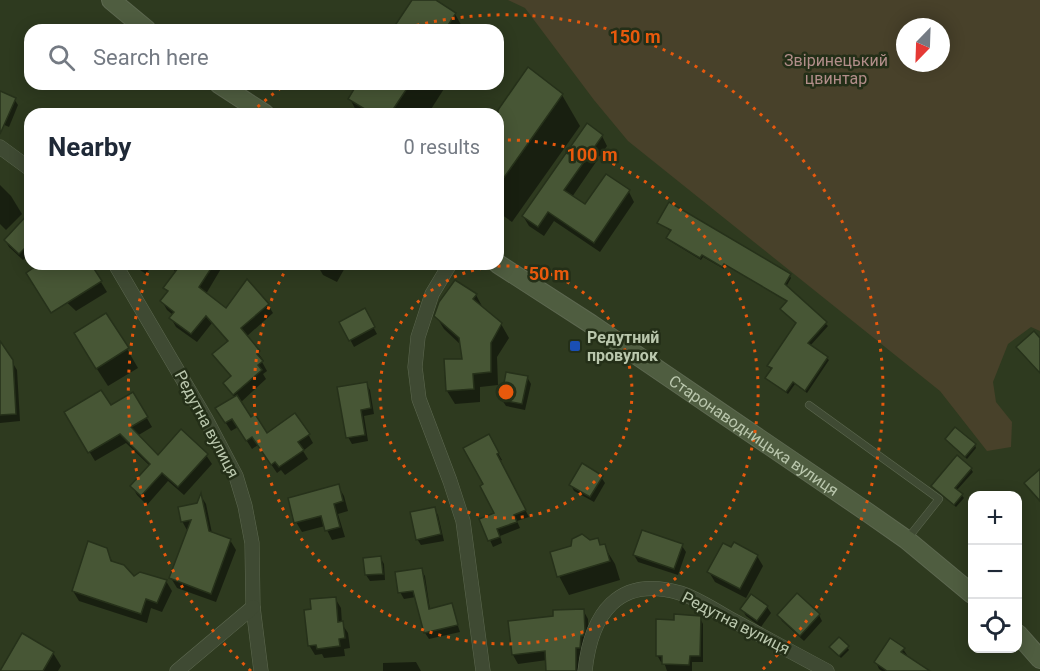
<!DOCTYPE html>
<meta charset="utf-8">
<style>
:root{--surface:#fff;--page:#f2f2f3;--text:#1f2937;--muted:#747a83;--line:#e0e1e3}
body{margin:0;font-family:Roboto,sans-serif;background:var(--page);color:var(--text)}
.controls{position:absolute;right:18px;bottom:18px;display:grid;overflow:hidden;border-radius:12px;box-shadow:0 3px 15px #0003}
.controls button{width:54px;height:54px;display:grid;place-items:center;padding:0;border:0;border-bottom:2px solid var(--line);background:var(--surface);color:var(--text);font:30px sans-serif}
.compass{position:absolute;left:896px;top:18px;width:54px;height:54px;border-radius:50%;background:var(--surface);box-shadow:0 3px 15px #0003;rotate:203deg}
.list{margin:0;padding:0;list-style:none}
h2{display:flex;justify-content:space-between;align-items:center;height:78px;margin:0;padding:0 24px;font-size:26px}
h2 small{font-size:20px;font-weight:400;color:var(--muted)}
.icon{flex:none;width:33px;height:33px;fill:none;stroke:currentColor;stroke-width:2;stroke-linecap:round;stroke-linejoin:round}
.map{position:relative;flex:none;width:1040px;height:671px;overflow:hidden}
.search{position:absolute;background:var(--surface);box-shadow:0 3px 15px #0003;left:24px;top:24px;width:480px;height:66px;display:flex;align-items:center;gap:15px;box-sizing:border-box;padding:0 21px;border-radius:18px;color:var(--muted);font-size:22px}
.panel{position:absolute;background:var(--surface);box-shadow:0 3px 15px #0003;left:24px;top:108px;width:480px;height:162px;border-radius:18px}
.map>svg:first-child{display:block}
.green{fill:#48412a;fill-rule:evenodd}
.shadow{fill:#0007}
.building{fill:#475635;stroke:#26311a;stroke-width:1.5}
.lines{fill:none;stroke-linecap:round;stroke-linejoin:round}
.lane-casing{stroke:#5d6850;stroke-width:8}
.street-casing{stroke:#5d6850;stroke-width:15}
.secondary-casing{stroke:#5d6850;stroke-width:20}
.lane{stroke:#3f4a33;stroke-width:7}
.street{stroke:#3f4a33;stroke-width:14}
.secondary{stroke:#4f5d40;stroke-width:18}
.ring{fill:none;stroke:#e8590c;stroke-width:3;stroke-dasharray:3 6}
.transit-dot{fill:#1a4fb4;stroke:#242f18;stroke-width:2}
.labels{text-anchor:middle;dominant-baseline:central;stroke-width:5;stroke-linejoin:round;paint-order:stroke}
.park-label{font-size:16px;fill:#b28e8a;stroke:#242f18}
.poi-label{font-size:16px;font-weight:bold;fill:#bac7ad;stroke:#242f18;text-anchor:start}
.street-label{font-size:16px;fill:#bac7ad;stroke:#242f18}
.centre{fill:#e8590c;stroke:#242f18;stroke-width:3}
.ring-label{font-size:18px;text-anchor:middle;font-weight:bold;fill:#e8590c;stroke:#242f18;stroke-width:5;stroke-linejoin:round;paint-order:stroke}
</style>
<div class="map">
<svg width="1040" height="671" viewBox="0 0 1040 671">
<rect width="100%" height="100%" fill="#2e3a1f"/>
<!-- green -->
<path class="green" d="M508 0H1040V331L1031 327 1008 344 993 382 996 402 1012 422 1011 447 987 451 940 391 628 141 594 100 525 8ZM905 27H941V63H905Z"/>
<!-- shadow -->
<g class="shadow">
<polygon points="413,0 434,0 455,14 464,30 394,30"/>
<polygon points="528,69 562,95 580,126 512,222 498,212 497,114"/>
<polygon points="359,84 447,84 428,114 358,114 350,99"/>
<polygon points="0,93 14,99 18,105 9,127 0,123"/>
<polygon points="602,136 607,146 572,197 586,206 629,192 634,202 600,252 554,221 544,236 529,226 523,216"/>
<polygon points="0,185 11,196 22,214 6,230 0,224"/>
<polygon points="30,206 30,253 23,260 9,247 5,240 29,215 26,210"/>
<polygon points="659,223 789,275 791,278 786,287 828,326 810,346 829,360 807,393 795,384 788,394 767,378 772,370 768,366 797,324 782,309 788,302 726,265 724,269 703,257 701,260 670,241 668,238 672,232"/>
<polygon points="42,264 90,264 107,292 76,311 41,278"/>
<polygon points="131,264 153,264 146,274"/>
<polygon points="173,264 221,264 222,267 206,294 226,310 268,305 273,313 246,337 264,361 262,362 267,371 263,374 266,379 240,403 251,419 266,435 308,434 313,443 303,451 308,459 285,475 281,470 277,473 258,445 252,449 238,427 231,431 222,417 235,398 225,384 232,378 214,354 228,342 212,323 197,342 176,327 171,318 173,315 167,310 162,301 168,293 165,288 176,273 172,267"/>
<polygon points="321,264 347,264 337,282 323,275 319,268"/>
<polygon points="476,295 483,308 501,324 509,338 497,357 498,385 480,387 480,402 455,404 447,391 463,360 461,345 444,329 436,316"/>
<polygon points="364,310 377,334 354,347 341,322"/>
<polygon points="0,343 17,370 20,421 0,423"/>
<polygon points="127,349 138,368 108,386 86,352"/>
<polygon points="527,377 531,384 525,410 506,406 502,400"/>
<polygon points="366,384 370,390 374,414 364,416 368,441 352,444 348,437"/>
<polygon points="133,394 152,427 137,436 158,457 206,455 212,464 184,495 168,481 147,505 137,495 132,486 150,466 126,443 95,461 66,413 110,408"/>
<polygon points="488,436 502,460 499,461 529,517 517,521 520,528 500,536 502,543 493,547 481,520 497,513 485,485"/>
<polygon points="946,439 975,445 976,448 967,459"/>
<polygon points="971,469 973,472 957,490 964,498 956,507 933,486"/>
<polygon points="601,477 605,483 594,502 574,491 571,485"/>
<polygon points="338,486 344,496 348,511 338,514 345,537 332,540 325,526 302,532 296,522"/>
<polygon points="201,496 206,504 212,533 230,540 236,550 216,602 177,588 171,578 188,532 182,521 198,505"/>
<polygon points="434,508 438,515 444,541 421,545 417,539"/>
<polygon points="597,540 601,547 604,546 615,564 620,580 569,595 559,576 590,542"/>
<polygon points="682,546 686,552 678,575 638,562 634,555"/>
<polygon points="106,549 113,563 133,578 166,581 172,591 162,612 151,608 147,623 79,601 73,591"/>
<polygon points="757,556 763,566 746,598 715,582 709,572"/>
<polygon points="380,557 384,564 385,580 370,581 366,575"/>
<polygon points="421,570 425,576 430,610 451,605 460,632 429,639 425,633 416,597 404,599 400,592"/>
<polygon points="335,598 341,608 342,624 348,633 350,648 344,649 345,656 324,658 322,654 315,655 309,645 313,610"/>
<polygon points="767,607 771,613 761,627 746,616 742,609"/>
<polygon points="583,610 588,619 589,641 581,671 548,671 547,660 518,664 513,655 554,617"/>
<polygon points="779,615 819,615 822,621 804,641 782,621"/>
<polygon points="700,618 703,624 703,662 692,662 692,671 667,671 664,662 661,662 657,655 675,621"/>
<polygon points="847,647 849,650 841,658 833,650"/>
<polygon points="903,649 907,655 906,657 925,671 882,671 879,669 876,662"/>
<polygon points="53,653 61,666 58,671 1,671"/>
<polygon points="416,662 421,671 383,671 383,663"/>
</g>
<!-- building -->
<g class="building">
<polygon points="412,0 436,0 456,13 445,30 392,30"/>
<polygon points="528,67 563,94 498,186 498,110"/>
<polygon points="357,84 410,84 390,114 373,114 348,99"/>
<polygon points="0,91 16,98 0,134"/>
<polygon points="587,123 603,135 564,190 585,204 606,174 630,190 594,243 548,212 538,227 522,216"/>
<polygon points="669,202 791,274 785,284 827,322 808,343 828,357 805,391 793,382 786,392 765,378 772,368 767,366 796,323 780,309 787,301 724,264 722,267 702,255 700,258 666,238 671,230 657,223"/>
<polygon points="30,212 30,243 19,254 4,240"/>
<polygon points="39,264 91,264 102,281 51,313 26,273"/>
<polygon points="181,264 214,264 199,287 226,308 247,279 269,304 241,328 260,351 257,354 263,361 258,365 262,370 233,395 223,383 231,376 212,354 228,341 206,316 191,334 169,318 174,312 160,301 168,291 163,288"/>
<polygon points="455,280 477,294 473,299 502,323 491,343 491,372 473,374 474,389 446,391 444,359 462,359 459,338 434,316 439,302"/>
<polygon points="365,308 375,327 349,341 339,322"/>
<polygon points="106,313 129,348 96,369 74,333"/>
<polygon points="1034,331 1040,338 1040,373 1016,347"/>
<polygon points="0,341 13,360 16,414 0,415"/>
<polygon points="506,372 528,376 522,404 501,400"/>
<polygon points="367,382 371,408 361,410 365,435 346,438 337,387"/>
<polygon points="101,390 111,405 133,392 148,417 131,427 158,455 181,429 208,454 178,487 162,473 141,496 130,486 150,464 120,434 88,453 64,412"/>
<polygon points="237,395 251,417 255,414 267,433 295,413 310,434 298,442 304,450 279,467 275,462 271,465 252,437 246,441 232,419 225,423 215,408"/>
<polygon points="955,427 976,444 965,457 945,439"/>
<polygon points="489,434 499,453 497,454 526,510 514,515 517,522 497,529 500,537 488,541 479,519 494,513 480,486 483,484 463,448"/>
<polygon points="957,455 972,468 955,488 963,494 954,505 931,486"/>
<polygon points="582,463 603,476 590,497 569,485"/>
<polygon points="1040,469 1040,501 1024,483"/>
<polygon points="339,484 343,501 334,504 340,527 325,531 321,516 294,523 288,498"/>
<polygon points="201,493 209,531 231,539 211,594 169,578 191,520 181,522 178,507 197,503"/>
<polygon points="435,507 441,534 416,540 410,512"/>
<polygon points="642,530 683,544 674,569 633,555"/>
<polygon points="582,534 590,540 598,538 600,545 605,544 610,561 557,577 550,552 571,546 572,539"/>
<polygon points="88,541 107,548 111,561 124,565 134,576 140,572 167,580 157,603 146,599 141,614 72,591"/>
<polygon points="734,542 758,555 740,589 707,572 723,543 731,547"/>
<polygon points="381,556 383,574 365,575 363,558"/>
<polygon points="422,568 429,609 452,603 458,625 424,633 413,591 398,593 395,572"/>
<polygon points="797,593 820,614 800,636 777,615"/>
<polygon points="751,594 768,606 757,621 740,609"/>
<polygon points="336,597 338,622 343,621 345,638 339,639 340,646 317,649 316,645 308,646 304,610 311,609 310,599"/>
<polygon points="584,609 585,631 583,636 581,636 580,648 576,648 576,671 546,671 545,651 512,655 508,621 553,616 553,610"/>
<polygon points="674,614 701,616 700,656 690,656 689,665 662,664 662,656 656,656 656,619 674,620"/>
<polygon points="22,633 54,652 43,671 0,671"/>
<polygon points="839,637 849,646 839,656 829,647"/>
<polygon points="890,638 905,648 901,652 930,671 887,671 874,662"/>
</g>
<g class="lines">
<!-- lane casing -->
<g class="lane-casing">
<polyline id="lane" points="809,405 939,499 908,538"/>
</g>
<!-- street casing -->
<g class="street-casing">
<g id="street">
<polyline points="0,147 30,169"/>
<polyline points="115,264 206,419 236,476 245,506 252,543 253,607 261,671"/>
<polyline points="450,264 432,294 418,337 415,367 419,399 450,481 463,521 483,671"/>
<polyline points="177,671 253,607"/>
<path d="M585 671C591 614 618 575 680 593 699 599 717 612 734 621 765 638 796 654 827 671"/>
</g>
</g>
<!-- secondary casing -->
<g class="secondary-casing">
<g id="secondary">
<polyline points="111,0 147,30"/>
<polyline points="219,84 265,114"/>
<path id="s1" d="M498 264 591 324 867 512 907 540 972 594"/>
<polyline points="1018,634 1040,659"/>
</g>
</g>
<!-- lane -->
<use href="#lane" class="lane"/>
<!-- street -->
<use href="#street" class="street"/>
<!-- secondary -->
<use href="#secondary" class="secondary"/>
</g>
<!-- distance rings -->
<g class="ring">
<circle cx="506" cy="392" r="126"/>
<path d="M499 140A252 252 0 1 1 289 264"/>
<path d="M251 671A378 378 0 0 1 150 266M251 113A378 378 0 0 1 286 84M399 30A378 378 0 0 1 761 671"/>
</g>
<!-- markers -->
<rect class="transit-dot" x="569" y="340" width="12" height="12" rx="3"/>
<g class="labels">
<!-- park labels -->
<g class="park-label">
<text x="836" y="60">Звіринецький<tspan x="836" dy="18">цвинтар</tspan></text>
</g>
<!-- poi labels -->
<g class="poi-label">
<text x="587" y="337">Редутний<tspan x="587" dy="18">провулок</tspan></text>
</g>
<!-- street labels -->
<g class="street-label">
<text transform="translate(207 424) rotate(62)">Редутна вулиця</text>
<text stroke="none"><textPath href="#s1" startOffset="308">Старонаводницька вулиця</textPath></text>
<text transform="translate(736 623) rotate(27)">Редутна вулиця</text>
</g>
</g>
<circle cx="506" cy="392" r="9" class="centre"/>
<g class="ring-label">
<text x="635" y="43">150 m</text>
<text x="592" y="161">100 m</text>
<text x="549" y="280">50 m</text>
</g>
</svg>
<div class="controls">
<button>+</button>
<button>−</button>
<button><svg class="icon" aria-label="locate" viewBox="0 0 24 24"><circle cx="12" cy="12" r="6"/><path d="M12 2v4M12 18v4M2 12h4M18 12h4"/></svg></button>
</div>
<svg class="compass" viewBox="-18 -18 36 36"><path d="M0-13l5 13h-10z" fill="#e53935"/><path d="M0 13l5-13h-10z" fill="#747a83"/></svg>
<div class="search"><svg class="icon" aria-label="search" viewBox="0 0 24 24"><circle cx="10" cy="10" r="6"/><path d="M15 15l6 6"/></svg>Search here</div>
<section class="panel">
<h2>Nearby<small>0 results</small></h2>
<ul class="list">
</ul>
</section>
</div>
